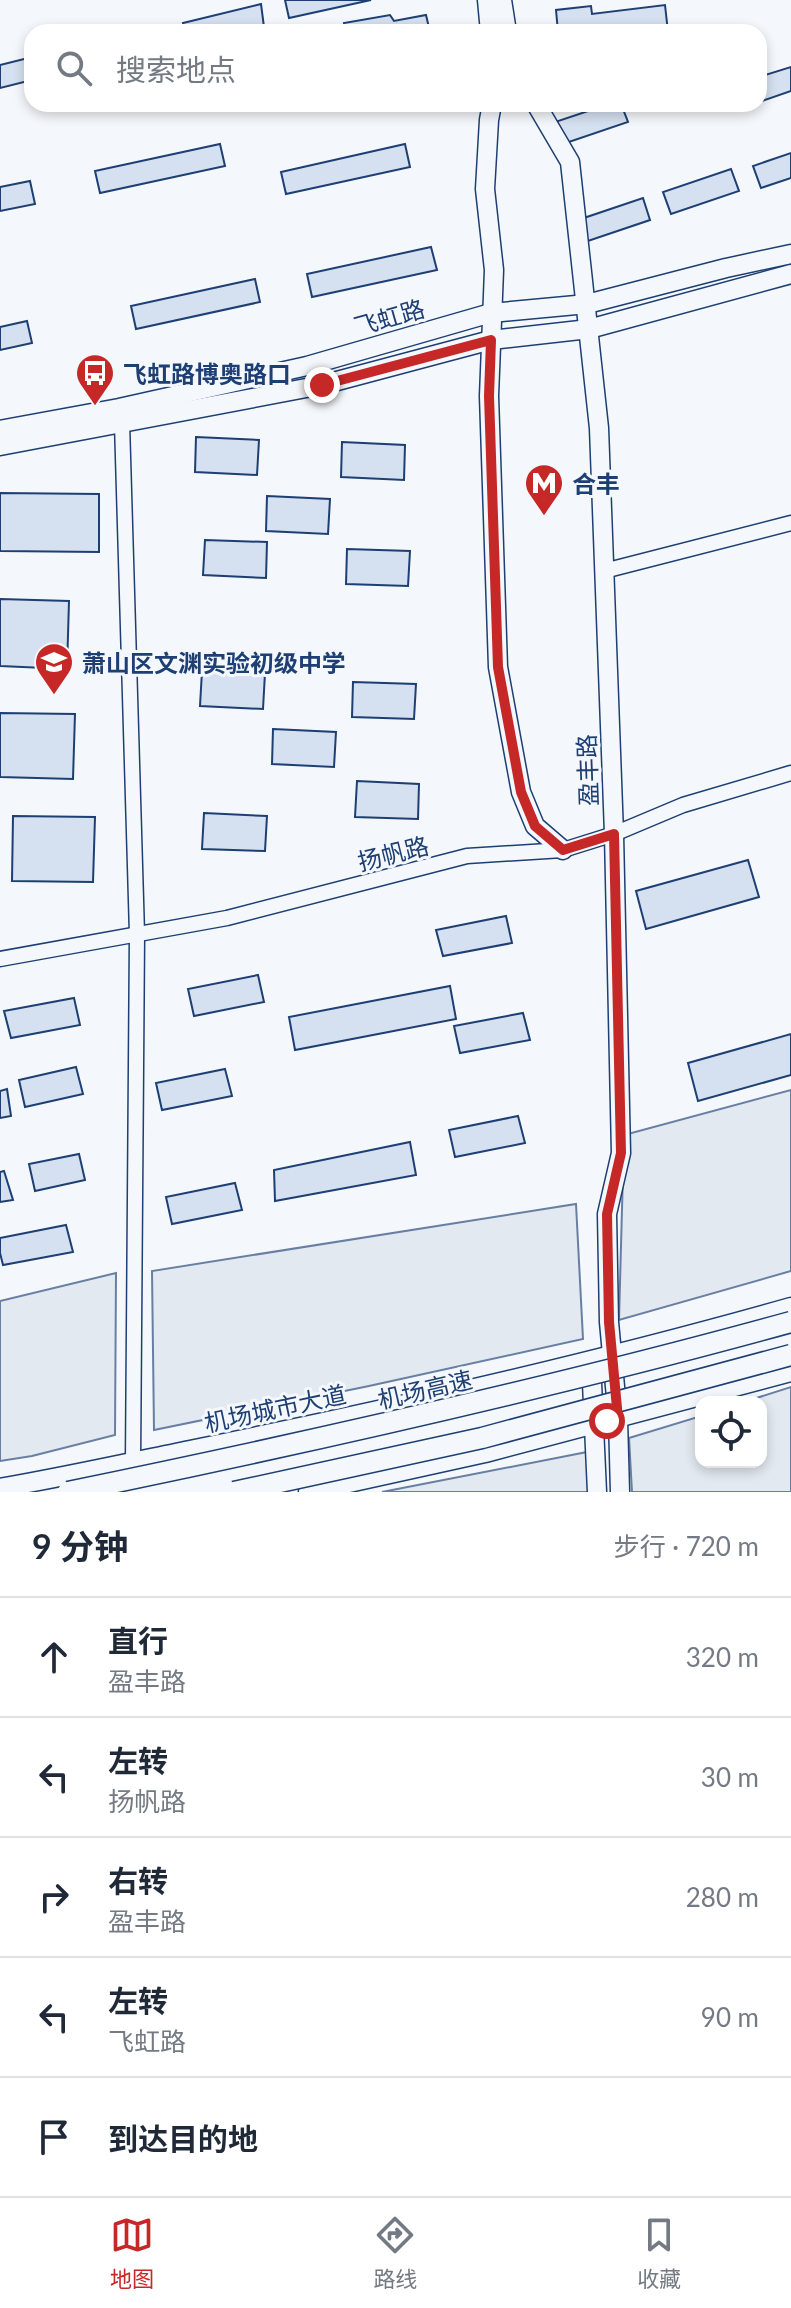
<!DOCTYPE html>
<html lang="zh">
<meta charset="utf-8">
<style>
:root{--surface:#fff;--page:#f2f2f3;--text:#1f2937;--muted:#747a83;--line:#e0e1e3;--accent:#c62828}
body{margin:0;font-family:Lato,"Noto Sans SC",sans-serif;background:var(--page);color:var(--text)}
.controls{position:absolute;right:24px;bottom:24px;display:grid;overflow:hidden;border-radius:16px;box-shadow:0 4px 12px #0003}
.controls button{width:72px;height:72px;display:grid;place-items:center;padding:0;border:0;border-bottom:2px solid var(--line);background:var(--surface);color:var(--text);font:40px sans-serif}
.stop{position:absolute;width:24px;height:24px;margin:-18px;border:6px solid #c62828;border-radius:50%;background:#fff}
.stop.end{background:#c62828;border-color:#fff;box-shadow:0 2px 8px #0008}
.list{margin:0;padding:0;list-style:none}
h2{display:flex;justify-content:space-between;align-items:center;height:104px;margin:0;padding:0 32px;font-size:34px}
h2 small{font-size:26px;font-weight:400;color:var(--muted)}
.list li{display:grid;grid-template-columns:52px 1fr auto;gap:24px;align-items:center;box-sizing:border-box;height:120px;padding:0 32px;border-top:2px solid var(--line)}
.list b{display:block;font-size:30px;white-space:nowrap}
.list p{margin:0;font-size:26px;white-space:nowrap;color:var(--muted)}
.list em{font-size:26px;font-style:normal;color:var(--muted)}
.icon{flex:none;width:44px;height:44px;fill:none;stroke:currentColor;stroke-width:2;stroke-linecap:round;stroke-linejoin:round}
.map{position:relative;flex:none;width:791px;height:1492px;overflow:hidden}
.search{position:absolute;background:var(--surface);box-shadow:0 4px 12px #0003;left:24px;right:24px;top:24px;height:88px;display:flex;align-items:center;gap:20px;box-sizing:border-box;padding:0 28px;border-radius:24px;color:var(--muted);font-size:30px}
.sheet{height:704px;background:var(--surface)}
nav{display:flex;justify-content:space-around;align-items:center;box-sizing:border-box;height:112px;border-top:2px solid var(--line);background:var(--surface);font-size:22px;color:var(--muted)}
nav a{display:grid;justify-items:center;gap:4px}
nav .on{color:var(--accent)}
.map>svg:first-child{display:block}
.green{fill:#e3e9f0;stroke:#687fa3;stroke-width:2}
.building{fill:#d5e0f0;stroke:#1d3f73;stroke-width:2}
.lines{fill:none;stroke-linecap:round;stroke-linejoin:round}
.minor-casing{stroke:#1d3f73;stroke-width:17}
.major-casing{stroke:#1d3f73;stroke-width:21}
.minor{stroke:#f4f7fb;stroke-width:14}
.major{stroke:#f4f7fb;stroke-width:18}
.highway-bridge-casing{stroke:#1d3f73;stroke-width:23;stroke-linecap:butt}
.highway-bridge{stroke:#f4f7fb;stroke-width:20}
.route{stroke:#c62828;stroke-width:10}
.labels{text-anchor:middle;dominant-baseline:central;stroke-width:6;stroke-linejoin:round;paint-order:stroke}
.street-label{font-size:24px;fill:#1d3f73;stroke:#f4f7fb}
.poi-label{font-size:24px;font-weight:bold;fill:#1d3f73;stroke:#f4f7fb;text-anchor:start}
</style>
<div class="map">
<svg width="791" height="1492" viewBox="0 0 791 1492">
<rect width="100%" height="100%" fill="#f4f7fb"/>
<!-- green -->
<g class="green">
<polygon points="791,1090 791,1271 619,1320 624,1135"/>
<polygon points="576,1204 583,1339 369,1386 154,1430 152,1271"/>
<polygon points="116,1273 115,1435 32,1456 0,1461 0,1301"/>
<polygon points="791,1387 791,1492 632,1492 629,1438 701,1416 701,1462 761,1462 761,1402 744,1402"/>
<polygon points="587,1452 589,1492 382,1492"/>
</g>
<!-- building -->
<g class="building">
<polygon points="285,0 371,0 289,18"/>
<polygon points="261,4 264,27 244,32 185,32 183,23"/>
<polygon points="665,5 668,32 558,32 556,10 591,6 592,14"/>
<polygon points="390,15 394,21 426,15 430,32 345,32 344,23"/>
<polygon points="32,57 32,80 0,88 0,65"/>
<polygon points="791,67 791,91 759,102 759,77"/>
<polygon points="609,104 621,104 628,122 560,145 552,123"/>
<polygon points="220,144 225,166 100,193 95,171"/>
<polygon points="405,144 410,167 286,194 281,172"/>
<polygon points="791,153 791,178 761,188 753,166"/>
<polygon points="731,169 739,191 671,214 663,192"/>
<polygon points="30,181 35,204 0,211 0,187"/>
<polygon points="643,198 650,220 582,243 575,221"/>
<polygon points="431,247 437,270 312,297 307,274"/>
<polygon points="255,279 260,302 136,329 131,306"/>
<polygon points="27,321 32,343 0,350 0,327"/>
<polygon points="196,437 259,440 257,475 195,472"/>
<polygon points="342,442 405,445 404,480 341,477"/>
<polygon points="0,493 99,494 99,552 0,551"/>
<polygon points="267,496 330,499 328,534 266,531"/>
<polygon points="205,540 267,542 266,578 203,575"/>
<polygon points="347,549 410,551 408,586 346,584"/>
<polygon points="0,599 69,601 67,669 0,666"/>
<polygon points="202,671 265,673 263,709 200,706"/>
<polygon points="353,682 416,684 414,719 352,717"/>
<polygon points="0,713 75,714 73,779 0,777"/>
<polygon points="273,729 336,732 334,767 272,764"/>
<polygon points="357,781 419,784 418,819 355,817"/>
<polygon points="204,813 267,816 265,851 202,849"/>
<polygon points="13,816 95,817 93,882 12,881"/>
<polygon points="748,860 759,897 646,929 636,891"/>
<polygon points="506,916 512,943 443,956 436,930"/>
<polygon points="258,975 264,1002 194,1016 188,989"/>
<polygon points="450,986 456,1019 295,1050 289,1017"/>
<polygon points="74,998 80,1025 11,1038 4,1011"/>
<polygon points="523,1013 530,1040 460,1053 454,1026"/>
<polygon points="791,1034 791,1075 698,1101 688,1063"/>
<polygon points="76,1067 83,1094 25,1107 19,1080"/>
<polygon points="225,1069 232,1096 162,1110 156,1083"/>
<polygon points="7,1089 11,1116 0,1118 0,1091"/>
<polygon points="518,1116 525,1143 455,1157 449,1130"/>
<polygon points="410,1142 416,1175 275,1201 274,1170"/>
<polygon points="79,1154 85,1180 35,1191 29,1164"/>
<polygon points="4,1171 13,1200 0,1202 0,1172"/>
<polygon points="235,1183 242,1210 172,1224 166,1197"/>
<polygon points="66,1225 73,1252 3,1265 0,1253 0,1238"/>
</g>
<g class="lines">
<!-- minor casing -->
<g class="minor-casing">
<g id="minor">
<polyline points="122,423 137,934 133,1462"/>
<polyline points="604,571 791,523"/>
<polyline points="0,959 227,918 467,856 563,850 614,834 683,805 791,773"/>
</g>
</g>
<!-- major casing -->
<g class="major-casing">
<g id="major">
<polyline points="487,0 490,32"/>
<polyline points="502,0 507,32"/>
<polyline points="492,104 489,120 485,189 494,270 489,396 498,667 521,792 535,826 563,850"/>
<polyline points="536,104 570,162 599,428 614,834 621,1153 607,1214 609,1322 618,1419 620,1492"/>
<polyline points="0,430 119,408 307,366 491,313 587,304 726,268 791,254"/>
<polyline points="0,446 322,385 491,340 589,329 791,274"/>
<polyline points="591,1361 597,1492"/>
<path d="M0 1488C64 1477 127 1463 190 1450 392 1409 593 1363 791 1307"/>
<polyline points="308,1492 485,1453 791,1372"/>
</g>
</g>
<!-- minor -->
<use href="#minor" class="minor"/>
<!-- major -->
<use href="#major" class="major"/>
<!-- highway-bridge casing -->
<g class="highway-bridge-casing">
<g id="highway-bridge">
<path d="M68 1492C311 1442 552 1388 791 1322"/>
<polyline points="234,1492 482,1438 791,1355"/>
</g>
</g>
<!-- highway-bridge -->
<use href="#highway-bridge" class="highway-bridge"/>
</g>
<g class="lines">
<!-- route -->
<polyline class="route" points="322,385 491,340 489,396 498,667 521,792 535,826 563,850 614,834 621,1153 607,1214 609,1322 618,1419 607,1421"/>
</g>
<!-- icons -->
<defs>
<g id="bus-pin" transform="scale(2)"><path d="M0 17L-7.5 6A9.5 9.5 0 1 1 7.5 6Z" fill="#c62828" stroke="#f4f7fb"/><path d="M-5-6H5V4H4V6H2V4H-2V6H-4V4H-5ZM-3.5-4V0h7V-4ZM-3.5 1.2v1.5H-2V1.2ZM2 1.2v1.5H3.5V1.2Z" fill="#fff"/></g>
<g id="metro-pin" transform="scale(2)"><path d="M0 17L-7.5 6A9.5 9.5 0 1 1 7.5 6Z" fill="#c62828" stroke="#f4f7fb"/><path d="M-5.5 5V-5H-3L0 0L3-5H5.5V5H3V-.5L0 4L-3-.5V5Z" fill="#fff"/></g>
<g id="school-pin" transform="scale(2)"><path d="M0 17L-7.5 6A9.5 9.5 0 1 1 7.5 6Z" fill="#c62828" stroke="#f4f7fb"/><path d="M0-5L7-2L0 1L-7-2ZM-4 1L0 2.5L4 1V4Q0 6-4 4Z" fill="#fff"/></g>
</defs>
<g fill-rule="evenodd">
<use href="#bus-pin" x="95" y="373"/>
<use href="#metro-pin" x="544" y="483"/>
<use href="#school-pin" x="54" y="662"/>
</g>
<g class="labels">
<!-- street labels -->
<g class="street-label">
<text transform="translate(389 317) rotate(-16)">飞虹路</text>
<text transform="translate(587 770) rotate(-92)">盈丰路</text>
<text transform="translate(393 853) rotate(-14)">扬帆路</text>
<text transform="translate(425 1389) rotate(-13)">机场高速</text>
<text transform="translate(275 1408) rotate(-12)">机场城市大道</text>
</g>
<!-- poi labels -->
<g class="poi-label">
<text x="123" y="373">飞虹路博奥路口</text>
<text x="572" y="483">合丰</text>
<text x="82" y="662">萧山区文渊实验初级中学</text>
</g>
</g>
</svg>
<div class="controls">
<button><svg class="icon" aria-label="locate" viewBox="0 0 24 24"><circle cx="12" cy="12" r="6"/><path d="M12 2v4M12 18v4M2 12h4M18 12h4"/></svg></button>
</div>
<div class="stop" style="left:607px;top:1421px"></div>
<div class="stop end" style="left:322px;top:385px"></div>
<div class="search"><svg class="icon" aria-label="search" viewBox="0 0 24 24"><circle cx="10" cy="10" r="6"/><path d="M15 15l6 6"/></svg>搜索地点</div>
</div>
<section class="sheet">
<h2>9 分钟<small>步行 · 720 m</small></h2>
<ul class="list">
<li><svg class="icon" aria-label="ahead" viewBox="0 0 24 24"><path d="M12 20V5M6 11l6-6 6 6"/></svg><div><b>直行</b><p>盈丰路</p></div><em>320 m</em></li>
<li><svg class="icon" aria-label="left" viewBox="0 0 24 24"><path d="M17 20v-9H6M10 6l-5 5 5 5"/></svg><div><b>左转</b><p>扬帆路</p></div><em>30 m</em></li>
<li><svg class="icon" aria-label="right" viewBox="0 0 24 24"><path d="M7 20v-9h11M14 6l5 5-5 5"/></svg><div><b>右转</b><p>盈丰路</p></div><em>280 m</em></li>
<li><svg class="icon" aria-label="left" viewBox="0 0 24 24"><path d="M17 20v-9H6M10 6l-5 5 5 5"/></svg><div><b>左转</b><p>飞虹路</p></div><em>90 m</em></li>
<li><svg class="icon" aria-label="arrive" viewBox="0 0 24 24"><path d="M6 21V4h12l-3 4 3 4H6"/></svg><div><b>到达目的地</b></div></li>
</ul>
</section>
<nav>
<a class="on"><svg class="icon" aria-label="map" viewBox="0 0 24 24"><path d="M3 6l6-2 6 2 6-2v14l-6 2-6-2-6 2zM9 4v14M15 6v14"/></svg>地图</a>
<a><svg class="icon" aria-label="directions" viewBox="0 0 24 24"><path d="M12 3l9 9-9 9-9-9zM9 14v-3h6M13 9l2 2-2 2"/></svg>路线</a>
<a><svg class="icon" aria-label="saved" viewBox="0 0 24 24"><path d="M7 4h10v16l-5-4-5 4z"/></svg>收藏</a>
</nav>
